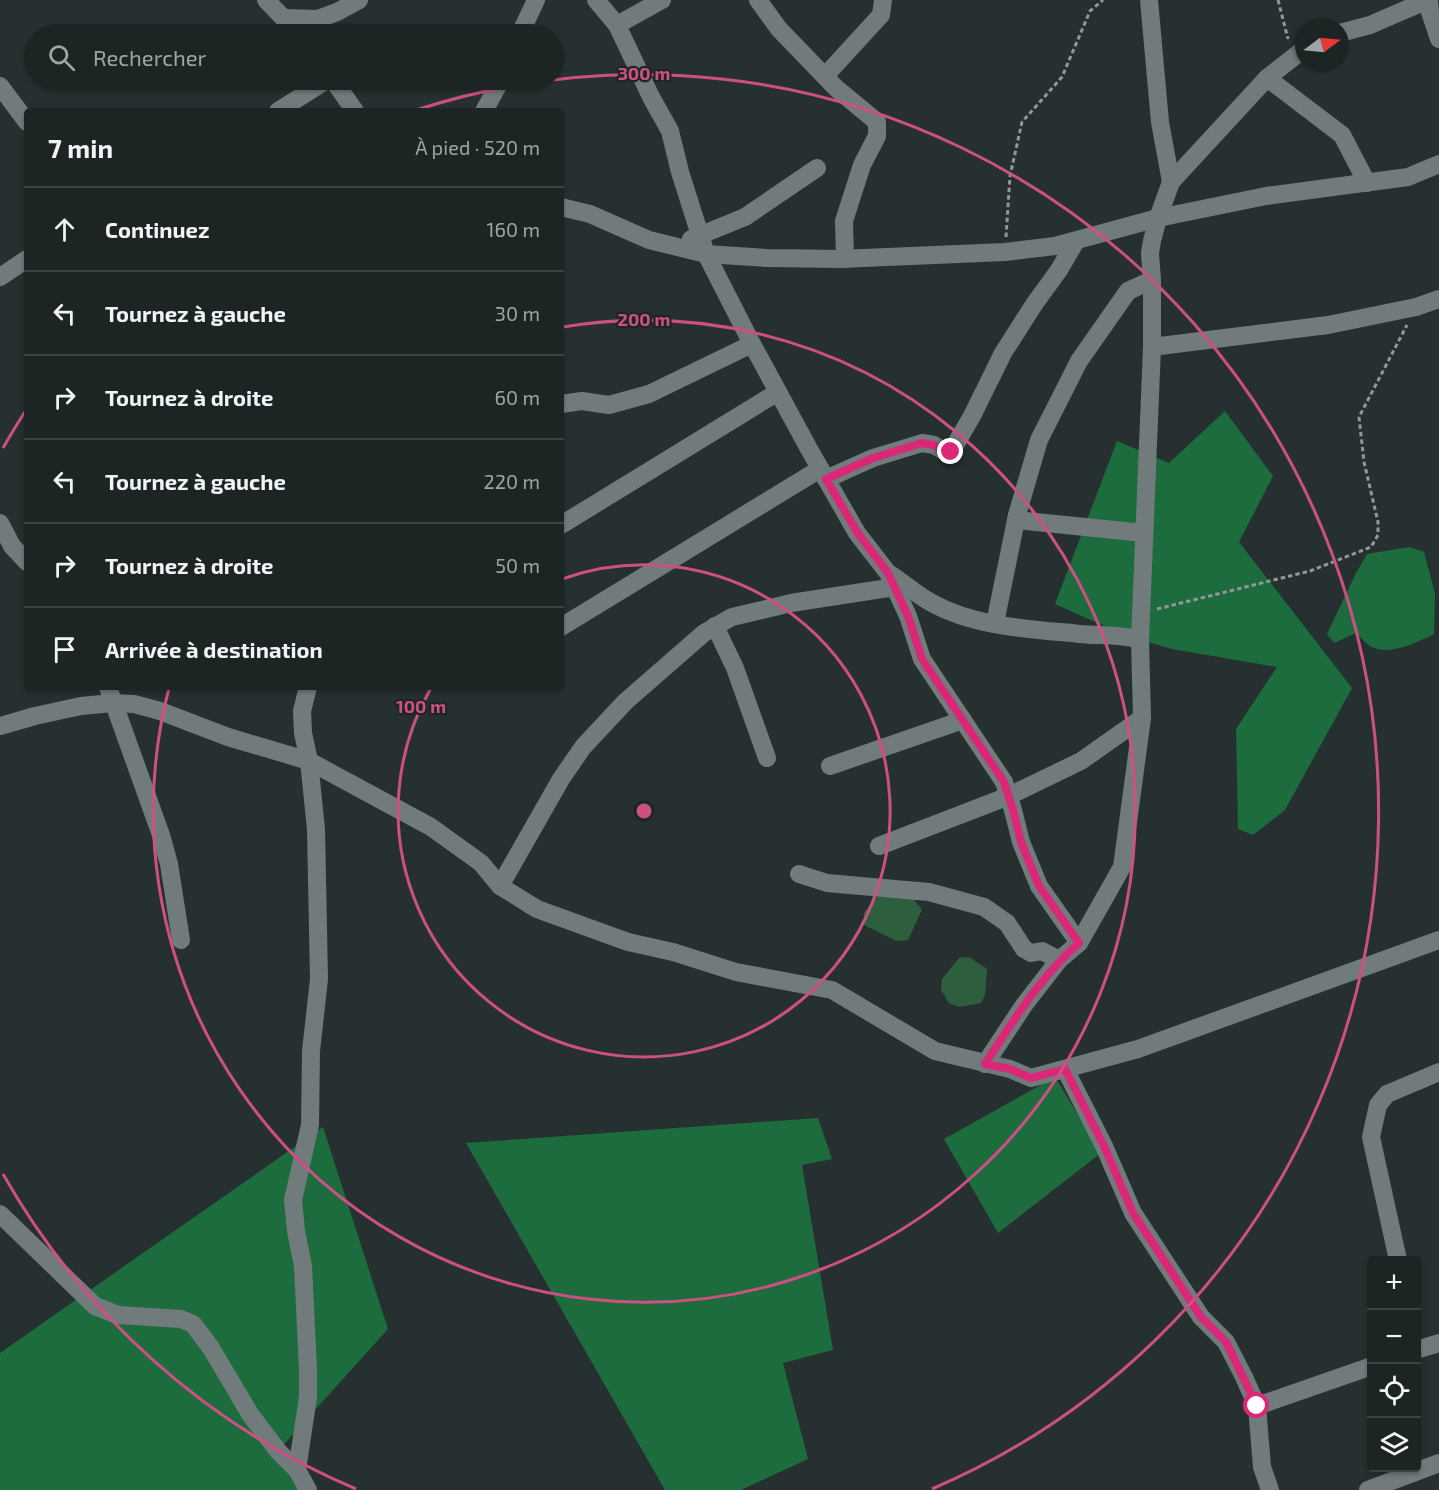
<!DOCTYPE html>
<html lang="fr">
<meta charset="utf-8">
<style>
:root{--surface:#1d2424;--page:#252c2c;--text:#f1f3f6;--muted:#a0a4a6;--line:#3b4141}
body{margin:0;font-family:"Exo 2",sans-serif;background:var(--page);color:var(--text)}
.controls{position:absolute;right:18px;bottom:18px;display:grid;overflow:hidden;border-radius:6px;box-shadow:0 2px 4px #0004}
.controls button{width:54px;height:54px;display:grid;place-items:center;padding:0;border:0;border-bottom:2px solid var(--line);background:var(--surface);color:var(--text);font:30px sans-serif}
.compass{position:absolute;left:1295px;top:18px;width:54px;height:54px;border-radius:50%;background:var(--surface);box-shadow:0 2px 4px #0004;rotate:74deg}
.stop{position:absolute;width:18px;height:18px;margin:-14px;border:4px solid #db2777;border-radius:50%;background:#fff}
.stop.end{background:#db2777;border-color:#fff;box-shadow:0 2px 6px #0008}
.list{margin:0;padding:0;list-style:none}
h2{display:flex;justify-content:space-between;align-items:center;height:78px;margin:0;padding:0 24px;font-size:26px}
h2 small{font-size:20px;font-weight:400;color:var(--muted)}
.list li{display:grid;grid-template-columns:39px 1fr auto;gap:18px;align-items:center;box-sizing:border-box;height:84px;padding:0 24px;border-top:2px solid var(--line)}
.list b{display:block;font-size:22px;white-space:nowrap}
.list em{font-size:20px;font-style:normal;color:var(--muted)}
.icon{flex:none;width:33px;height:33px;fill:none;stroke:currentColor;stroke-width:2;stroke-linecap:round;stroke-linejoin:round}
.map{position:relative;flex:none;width:1439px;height:1490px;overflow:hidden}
.search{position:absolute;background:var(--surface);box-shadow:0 2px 4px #0004;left:24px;top:24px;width:540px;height:66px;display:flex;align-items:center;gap:15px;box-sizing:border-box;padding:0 21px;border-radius:33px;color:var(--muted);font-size:22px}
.panel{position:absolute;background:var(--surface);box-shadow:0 2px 4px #0004;left:24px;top:108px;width:540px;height:582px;border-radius:6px}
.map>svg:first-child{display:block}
.green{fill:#2d5e3e}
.forest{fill:#1c6c3e}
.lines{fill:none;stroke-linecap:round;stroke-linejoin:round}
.path{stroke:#929898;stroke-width:3;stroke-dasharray:4.5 3;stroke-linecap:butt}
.minor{stroke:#717b7b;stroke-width:18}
.route{stroke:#db2777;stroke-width:8}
.ring{fill:none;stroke:#ce5082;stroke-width:3}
.centre{fill:#ce5082;stroke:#1d2626;stroke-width:3}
.ring-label{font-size:18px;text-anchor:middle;font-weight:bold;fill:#ce5082;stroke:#1d2626;stroke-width:4.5;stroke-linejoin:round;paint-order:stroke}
</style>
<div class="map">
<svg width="1439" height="1490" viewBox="0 0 1439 1490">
<rect width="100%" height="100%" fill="#273030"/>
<!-- green -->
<g class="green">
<polygon points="883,890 909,893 922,910 908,940 896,941 864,925 864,912"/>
<polygon points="969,957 987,969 985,995 981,1003 959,1007 949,1003 941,990 942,979 959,958"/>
</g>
<!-- forest -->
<g class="forest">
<polygon points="1225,411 1273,476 1239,542 1352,688 1285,810 1253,835 1238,829 1236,729 1277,667 1172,649 1127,636 1055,604 1117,441 1169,463"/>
<path d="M1409 547 1424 552 1435 594 1434 634C1417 642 1389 657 1370 646 1365 643 1360 636 1356 633L1334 643 1327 634 1356 573 1367 554Z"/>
<polygon points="1055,1077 1101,1153 998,1233 944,1139"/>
<polygon points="818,1118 832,1159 802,1165 833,1350 783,1363 808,1459 741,1490 665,1490 466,1143"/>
<polygon points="323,1127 388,1329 278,1451 308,1490 0,1490 0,1353"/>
</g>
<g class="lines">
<!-- path -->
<g class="path">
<polyline points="1278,0 1288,39"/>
<polyline points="1006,237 1010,176 1022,122 1062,77 1090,11 1103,0"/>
<polyline points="1157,609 1310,571 1371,547 1378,535 1378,522 1364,462 1359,417 1407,325"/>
</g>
<!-- minor -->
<g class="minor">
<polyline points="266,0 299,34"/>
<polyline points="596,0 617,25 651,97 670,131 680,172 706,254 752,344 809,449 857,533 888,573 908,616 922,659 1004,782 1013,810 1021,842 1039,886 1079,943"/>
<polyline points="758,0 779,29 836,88 877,122 877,136 862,165 844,221 845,259"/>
<polyline points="1149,0 1160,122 1171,182"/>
<polyline points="1429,0 1430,12 1439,39"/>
<polyline points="283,18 318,19 337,12 359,0"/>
<polyline points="617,25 662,0"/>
<polyline points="1340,33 1370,25 1428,0"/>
<polyline points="520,34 536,0"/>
<polyline points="825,76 881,15 883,0"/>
<polyline points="1267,78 1342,135 1367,183"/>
<polyline points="333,80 355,111"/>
<polyline points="0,86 27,122"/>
<polyline points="278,111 327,80"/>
<polyline points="484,111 501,80"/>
<polyline points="561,207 590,214 649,240 706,254 767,258 840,259 1005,252 1055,246 1158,218 1266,196 1408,177 1439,164"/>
<polyline points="691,239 745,217 817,168"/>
<polyline points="0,277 27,259"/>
<polyline points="1152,347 1328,325 1416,307 1439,299"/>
<polyline points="561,404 582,401 609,405 649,394 752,344"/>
<polyline points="826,479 873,458 922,443 934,445 945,452 951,452 972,416 1003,353 1035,303 1059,270 1076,241"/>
<polyline points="1016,520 1144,533"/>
<polyline points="0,523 12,546 27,562"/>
<polyline points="561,525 778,392"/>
<path d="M890 574C904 583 917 595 932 603 975 627 1031 629 1080 634 1100 636 1120 634 1140 640"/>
<polyline points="995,623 1017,515 1039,440 1079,361 1128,291 1152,280 1150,253 1152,241 1158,218 1171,182 1267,78 1304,49"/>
<polyline points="715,626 735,668 767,758"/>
<polyline points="561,627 820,469"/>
<polyline points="108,687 161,835 169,864 181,940"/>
<polyline points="0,726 35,716 81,706 113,703 134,704 160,711 228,737 309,761 431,827 481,863 500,886 537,909 628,942 673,952 736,972 832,990 935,1051 1010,1069 1031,1078 1138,1049 1439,940"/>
<polyline points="830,766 963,720"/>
<polyline points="879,846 1009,796 1081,761 1142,718"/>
<polyline points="799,874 827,883 929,892 984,907 1007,923 1024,949 1031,953 1042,951 1059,960"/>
<polyline points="500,886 561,779 583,747 625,702 704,633 732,617 791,603 895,587"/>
<polyline points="985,1064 1024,1005 1059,960 1079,943 1122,867 1142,718 1140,640 1152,347 1152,280"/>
<polyline points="1065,1069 1104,1146 1133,1213 1201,1317 1226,1342 1244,1377 1257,1406 1262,1467 1270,1490"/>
<polyline points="0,1214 95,1306 118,1315 181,1319 193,1324 211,1348 250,1414 278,1451 297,1470 308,1490"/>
<polyline points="1398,1260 1371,1137 1378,1105 1387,1094 1439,1072"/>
<polyline points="1416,1350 1439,1343"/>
<polyline points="1257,1406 1372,1366"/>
<polyline points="297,1470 308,1397 308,1369 303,1266 296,1231 293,1200 310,1125 311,1051 319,979 316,829 309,761 303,733 302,711 308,687"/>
<polyline points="1368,1490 1439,1463"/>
</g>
</g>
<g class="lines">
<!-- route -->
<path class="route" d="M951 452H945L934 445 922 443 873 458 826 479 857 532 888 573 908 616 922 659 1004 782 1013 810 1021 842 1039 886 1079 943C1040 977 1013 1021 985 1064L1010 1069 1031 1078 1065 1069 1104 1146 1133 1213 1201 1317 1226 1342 1257 1406"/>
</g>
<!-- distance rings -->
<g class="ring">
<path d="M562 579A246 246 0 1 1 431 688"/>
<path d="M563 327A491 491 0 1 1 169 688"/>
<path d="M356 1489A737 737 0 0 1 3 1174M3 448A737 737 0 0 1 26 410M416 110A737 737 0 0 1 932 1489"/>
</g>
<circle cx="644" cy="811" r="9" class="centre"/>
<g class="ring-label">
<text x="644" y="80">300 m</text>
<text x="644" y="326">200 m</text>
<text x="421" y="713">100 m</text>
</g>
</svg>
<div class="controls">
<button>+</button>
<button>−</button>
<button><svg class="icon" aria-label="locate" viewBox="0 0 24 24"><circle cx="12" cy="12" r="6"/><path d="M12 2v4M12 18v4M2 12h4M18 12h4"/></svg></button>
<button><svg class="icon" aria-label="layers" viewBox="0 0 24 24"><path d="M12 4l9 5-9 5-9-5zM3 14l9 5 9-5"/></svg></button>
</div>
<svg class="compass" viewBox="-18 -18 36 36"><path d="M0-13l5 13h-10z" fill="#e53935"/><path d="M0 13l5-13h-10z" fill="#a0a4a6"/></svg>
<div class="stop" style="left:1257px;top:1406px"></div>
<div class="stop end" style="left:951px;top:452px"></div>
<div class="search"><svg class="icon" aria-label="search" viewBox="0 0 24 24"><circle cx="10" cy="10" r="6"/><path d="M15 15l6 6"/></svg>Rechercher</div>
<section class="panel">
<h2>7 min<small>À pied · 520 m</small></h2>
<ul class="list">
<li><svg class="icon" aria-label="ahead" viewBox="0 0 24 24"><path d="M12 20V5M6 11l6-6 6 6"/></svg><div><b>Continuez</b></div><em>160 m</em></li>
<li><svg class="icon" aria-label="left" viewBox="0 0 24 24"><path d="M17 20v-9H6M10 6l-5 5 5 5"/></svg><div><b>Tournez à gauche</b></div><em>30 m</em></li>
<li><svg class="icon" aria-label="right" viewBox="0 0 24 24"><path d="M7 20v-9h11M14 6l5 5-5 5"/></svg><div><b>Tournez à droite</b></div><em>60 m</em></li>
<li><svg class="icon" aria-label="left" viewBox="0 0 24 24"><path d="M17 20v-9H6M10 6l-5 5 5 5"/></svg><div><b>Tournez à gauche</b></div><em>220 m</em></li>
<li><svg class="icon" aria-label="right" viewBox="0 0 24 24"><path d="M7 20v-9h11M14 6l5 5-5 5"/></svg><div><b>Tournez à droite</b></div><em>50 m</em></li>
<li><svg class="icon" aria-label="arrive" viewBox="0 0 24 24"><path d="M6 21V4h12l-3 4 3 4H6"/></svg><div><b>Arrivée à destination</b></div></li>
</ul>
</section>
</div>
